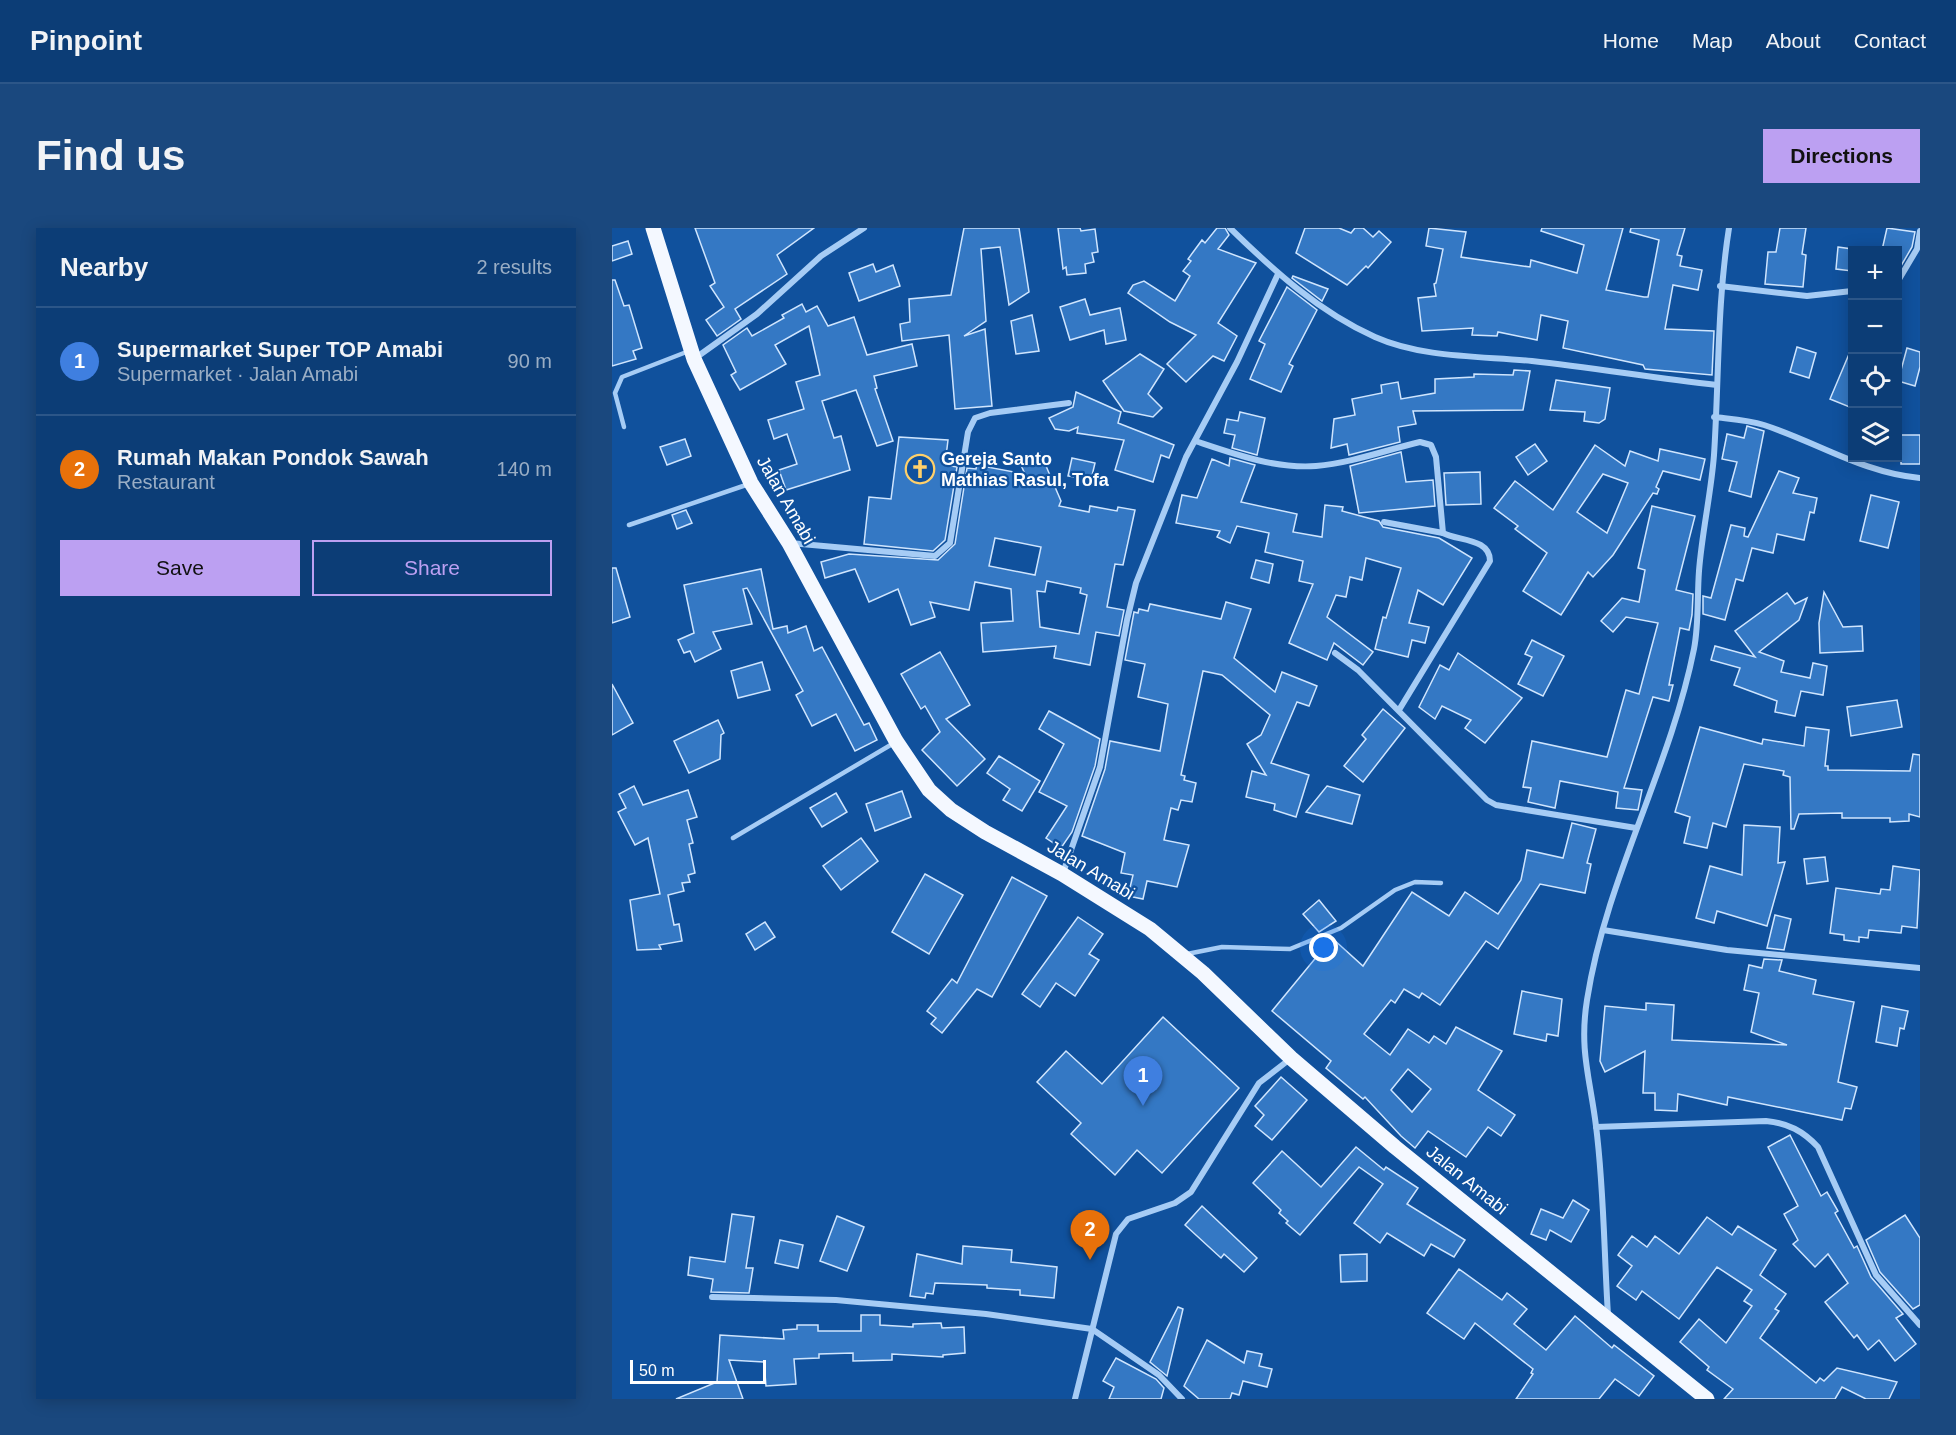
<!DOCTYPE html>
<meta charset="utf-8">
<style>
:root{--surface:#0c3d76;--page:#1a487e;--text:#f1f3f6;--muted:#9aaec5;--line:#2c5688;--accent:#bca0f2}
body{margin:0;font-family:Arial,sans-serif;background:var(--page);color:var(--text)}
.controls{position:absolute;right:18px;top:18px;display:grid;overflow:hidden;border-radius:0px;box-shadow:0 3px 15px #0003}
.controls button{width:54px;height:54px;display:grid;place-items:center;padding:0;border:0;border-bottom:2px solid var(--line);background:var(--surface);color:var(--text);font:30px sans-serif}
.scale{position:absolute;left:18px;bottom:15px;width:136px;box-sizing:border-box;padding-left:6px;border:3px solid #fff;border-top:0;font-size:16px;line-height:21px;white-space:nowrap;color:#fff;-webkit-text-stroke:4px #10519d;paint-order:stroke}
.you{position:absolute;left:712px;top:720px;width:21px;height:21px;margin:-15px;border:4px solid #fff;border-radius:50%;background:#1a73e8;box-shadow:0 0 0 9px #1a73e833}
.badge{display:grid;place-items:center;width:39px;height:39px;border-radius:50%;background:var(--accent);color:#fff;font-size:20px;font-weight:700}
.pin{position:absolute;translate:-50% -50px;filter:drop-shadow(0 2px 3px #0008)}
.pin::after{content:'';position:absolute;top:32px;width:21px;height:18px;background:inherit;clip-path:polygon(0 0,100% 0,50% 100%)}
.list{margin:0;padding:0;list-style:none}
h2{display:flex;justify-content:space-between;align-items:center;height:78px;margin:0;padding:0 24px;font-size:26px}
h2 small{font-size:20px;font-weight:400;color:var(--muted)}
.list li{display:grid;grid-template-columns:39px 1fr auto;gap:18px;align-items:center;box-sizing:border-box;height:108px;padding:0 24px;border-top:2px solid var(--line)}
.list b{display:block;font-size:22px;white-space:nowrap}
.list p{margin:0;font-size:20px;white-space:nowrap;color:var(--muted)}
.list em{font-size:20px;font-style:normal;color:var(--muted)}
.actions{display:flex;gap:12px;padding:18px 24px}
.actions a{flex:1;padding:14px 0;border:2px solid var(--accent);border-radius:0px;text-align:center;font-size:21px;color:var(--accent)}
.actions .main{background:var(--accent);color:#111}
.icon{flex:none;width:33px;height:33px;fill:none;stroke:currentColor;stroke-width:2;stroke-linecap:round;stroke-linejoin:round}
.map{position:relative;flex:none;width:1308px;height:1171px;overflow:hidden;border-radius:0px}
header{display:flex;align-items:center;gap:36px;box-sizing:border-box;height:84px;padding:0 30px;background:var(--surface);border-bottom:2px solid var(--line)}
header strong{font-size:28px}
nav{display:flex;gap:33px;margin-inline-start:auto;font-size:21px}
.intro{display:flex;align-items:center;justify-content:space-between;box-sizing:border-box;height:144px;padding:0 36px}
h1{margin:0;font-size:42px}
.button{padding:15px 27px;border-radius:0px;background:var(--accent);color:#111;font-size:21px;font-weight:700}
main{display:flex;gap:36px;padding:0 36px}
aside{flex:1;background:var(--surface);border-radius:0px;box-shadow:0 3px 15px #0003}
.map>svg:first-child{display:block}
.building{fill:#3478c4;stroke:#cfe5fe;stroke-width:1.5;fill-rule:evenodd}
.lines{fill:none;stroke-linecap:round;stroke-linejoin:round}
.lane{stroke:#a6ccf5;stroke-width:4.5}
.street{stroke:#a6ccf5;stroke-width:6}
.primary{stroke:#f4f8ff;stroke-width:15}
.labels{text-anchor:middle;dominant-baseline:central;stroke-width:4.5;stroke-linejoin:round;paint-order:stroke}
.poi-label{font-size:18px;font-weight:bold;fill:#fff;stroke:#10519d;text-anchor:start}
.street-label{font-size:18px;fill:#fff;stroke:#10519d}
</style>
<header>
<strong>Pinpoint</strong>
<nav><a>Home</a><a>Map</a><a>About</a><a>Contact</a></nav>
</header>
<div class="intro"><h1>Find us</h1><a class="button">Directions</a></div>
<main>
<aside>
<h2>Nearby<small>2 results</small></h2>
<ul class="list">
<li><span class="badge" style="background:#3f7fe0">1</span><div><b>Supermarket Super TOP Amabi</b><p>Supermarket · Jalan Amabi</p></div><em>90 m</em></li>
<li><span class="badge" style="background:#e8710a">2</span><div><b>Rumah Makan Pondok Sawah</b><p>Restaurant</p></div><em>140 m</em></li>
</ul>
<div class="actions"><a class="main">Save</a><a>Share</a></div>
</aside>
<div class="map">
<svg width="1308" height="1171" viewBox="0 0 1308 1171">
<rect width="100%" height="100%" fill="#10519d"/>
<!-- building -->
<g class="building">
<polygon points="83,0 202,0 165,27 175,46 123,81 129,91 105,108 94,92 112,79 98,58 103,55"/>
<polygon points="352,0 407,0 417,64 397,77 388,19 369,21 374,93 352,108 373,101 380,178 343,181 337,107 290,113 288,96 298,94 297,71 339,67"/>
<polygon points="446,0 468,0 469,3 483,1 486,24 480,25 482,34 473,36 474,45 455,47 454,39 451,41"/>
<polygon points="605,0 613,0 617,7 606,21 644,35 606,95 625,108 612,133 601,128 574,154 555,136 584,107 558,94 516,65 521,57 532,53 563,73 578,48 571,43 579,33 576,31 590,12 593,15"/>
<polygon points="693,0 727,0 739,5 743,0 751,0 761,9 767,3 779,14 756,40 754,38 735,57 684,25"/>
<polygon points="817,0 854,4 849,29 918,39 919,32 965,45 972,17 929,3 930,0 1011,0 994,62 1032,69 1036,69 1047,12 1018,4 1019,0 1073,0 1065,27 1070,28 1068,38 1090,42 1086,62 1061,57 1053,101 1102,103 1100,147 1033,141 1031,137 951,120 956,93 929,87 925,112 886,104 885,108 860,107 861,100 810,103 806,70 824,68 822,56 824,55 831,21 814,18"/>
<polygon points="1168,0 1194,0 1190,26 1194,27 1191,59 1153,56 1156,24 1164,24"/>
<polygon points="1275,0 1303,4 1300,19 1286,43 1286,22 1270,22"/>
<polygon points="16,13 20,26 0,33 0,18"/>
<polygon points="1226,19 1240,21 1240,43 1224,41"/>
<polygon points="261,36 264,44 281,37 288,58 247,73 237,45"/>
<polygon points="681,48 716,61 710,73 680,50"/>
<polygon points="0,52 3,52 12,78 17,77 30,120 21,123 24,131 0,138"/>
<polygon points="675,59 705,82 677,136 681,138 669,164 638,151 653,116 647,113"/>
<polygon points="473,71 478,87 508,80 514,112 494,116 492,102 458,112 448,79"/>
<polygon points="190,76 194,84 205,78 216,98 242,89 255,127 300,116 305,138 262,148 265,160 263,161 281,213 265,218 244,162 210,173 222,210 229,208 238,242 174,262 167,242 185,236 175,206 162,211 156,192 192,181 184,154 208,147 197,98 163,117 174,136 128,162 119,147 124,144 111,117 135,100 140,108 172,90 170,87"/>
<polygon points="420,87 427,123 404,126 399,93"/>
<polygon points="1185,119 1204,125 1197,150 1178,144"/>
<polygon points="1240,119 1240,180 1218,171"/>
<polygon points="1295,120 1308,124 1308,139 1303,158 1286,153"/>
<polygon points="528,126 552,141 536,166 550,180 541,189 512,183 491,153"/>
<polygon points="902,142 918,143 911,182 801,183 804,196 786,199 788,214 737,227 735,216 719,220 722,191 743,187 740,171 770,165 769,157 786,154 789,171 823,165 823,151 862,149 862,146 901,147"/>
<polygon points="944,152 998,160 993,191 987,195 972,193 973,184 938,182"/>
<polygon points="464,164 509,184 506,195 562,217 557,230 549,227 541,254 503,242 512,212 465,205 466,199 457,203 443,201 437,190 461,179"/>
<polygon points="628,184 653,190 645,227 620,220 623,207 612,205 615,191 626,193"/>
<polygon points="1135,198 1152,203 1139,269 1117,263 1125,234 1110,231 1115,206 1132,210"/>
<rect x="1289" y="207" width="19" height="29"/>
<polygon points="287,209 336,212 333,237 345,239 333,312 321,323 252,316 257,269 279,271"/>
<polygon points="73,211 79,228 55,237 48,219"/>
<polygon points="923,216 935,233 916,247 904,229"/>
<path d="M983 217 1013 238 1018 223 1046 233 1048 221 1093 231 1088 252 1051 243 1044 259 1047 261 1045 266 1041 265 1001 327 981 349 976 344 949 387 911 363 935 325 903 301 906 298 882 280 903 253 941 282ZM991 246 1016 255 995 305 965 284Z"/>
<path d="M428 224 449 273 447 278 477 284 478 278 505 283 506 279 523 282 511 337 503 336 495 379 512 382 507 408 484 404 478 437 442 430 444 418 371 424 369 395 401 393 399 361 363 354 357 382 318 374 323 389 299 397 286 361 257 374 243 341 213 350 209 334 237 326 326 332 343 316 355 240 364 241 365 237 413 246 407 233ZM383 310 429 319 423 347 377 338ZM435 353 469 360 468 365 475 367 467 406 428 399 425 363 433 364Z"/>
<polygon points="789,224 794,254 821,252 823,278 747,285 738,238"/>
<polygon points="460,230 483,235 479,252 456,248"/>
<polygon points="618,230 643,237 629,274 685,286 681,304 710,309 713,277 731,279 730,283 767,293 771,299 827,310 860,330 831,377 806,362 797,395 817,399 813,415 800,412 796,429 763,421 771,389 774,390 789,340 754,330 750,352 738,349 734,369 724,367 715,389 761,424 751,437 722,415 715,432 677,415 701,356 687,353 691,333 653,324 657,305 625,298 618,315 605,309 608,303 564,295 570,267 585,270 600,231 617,238"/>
<polygon points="1167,243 1187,250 1181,265 1205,270 1202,285 1198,284 1192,312 1165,306 1161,325 1140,320 1131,353 1124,351 1113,392 1091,386 1091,368 1099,370 1119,297 1133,300 1132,308 1136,309"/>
<polygon points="868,244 869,276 834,277 832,245"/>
<polygon points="1259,267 1287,274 1276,320 1248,313"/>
<polygon points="1040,278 1083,288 1064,362 1081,366 1080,387 1077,402 1068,400 1057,457 1061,457 1057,473 1041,469 1012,560 1030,562 1026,582 1004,580 1006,564 948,553 943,580 916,574 919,560 911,559 920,513 995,529 1014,462 1027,466 1046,395 1014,389 1001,404 989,393 1010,370 1027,374 1033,342 1026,340"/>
<polygon points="74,282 80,295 65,301 60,287"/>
<polygon points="644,332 661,336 657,355 639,350"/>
<polygon points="0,340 4,340 18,389 0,395"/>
<polygon points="149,341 161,401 175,398 176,405 194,398 202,423 210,419 252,497 257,495 265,512 243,523 224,486 200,498 184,467 191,463 135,360 131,361 140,396 101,404 109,421 83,434 78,423 72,425 66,412 82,405 72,357"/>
<polygon points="1212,364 1231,399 1250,398 1251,423 1208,425 1207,395"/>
<polygon points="1175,365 1183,376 1195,370 1187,392 1147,424 1172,433 1169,444 1198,450 1201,435 1215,438 1211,467 1189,463 1183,488 1163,484 1165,473 1122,457 1128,440 1099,432 1103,418 1143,429 1123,403"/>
<polygon points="614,374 639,381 622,430 663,464 670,444 705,458 697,478 685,474 659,535 697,547 684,589 662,582 663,576 634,569 640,543 654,547 635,516 649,507 658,487 610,447 591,443 569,547 573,548 572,552 584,555 580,574 569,572 566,582 559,580 552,612 577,617 565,659 535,653 531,671 516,668 521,647 509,645 513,625 470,608 493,541 498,513 548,523 556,476 526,469 533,436 513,432 522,384 526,385 527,381 536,383 538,376 609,391"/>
<polygon points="920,412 952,428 931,468 906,456 920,429 913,426"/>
<polygon points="328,424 358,477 334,491 373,531 345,558 310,522 328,504 313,478 309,481 289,446"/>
<polygon points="846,425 910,470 873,515 853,500 859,492 830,478 823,491 807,479 828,437 837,442"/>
<polygon points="150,434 158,462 126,470 119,443"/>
<polygon points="0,456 21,495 0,507"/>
<polygon points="1285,472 1290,499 1239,508 1235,479"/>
<polygon points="771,481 793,500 751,554 732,538 754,511 750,507"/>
<polygon points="437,483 488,511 483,538 460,604 449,620 434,610 455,578 427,564 452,516 427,501"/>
<polygon points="106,492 112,505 109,507 108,531 77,545 62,513"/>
<polygon points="1088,499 1150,516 1151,511 1192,518 1194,499 1217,502 1213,538 1216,538 1216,542 1298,543 1301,526 1308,527 1308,589 1297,586 1297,593 1278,594 1278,590 1230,590 1230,585 1187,586 1182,601 1179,601 1178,549 1171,547 1172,543 1132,536 1114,599 1101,595 1095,620 1072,615 1078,589 1063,584"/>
<polygon points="387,528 428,553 410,583 391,572 398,561 375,545"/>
<polygon points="22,558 31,577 76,562 85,589 75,592 81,615 77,616 83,645 76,647 78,654 70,655 72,663 56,667 62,697 67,696 70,713 47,717 49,721 25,722 18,672 48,666 36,610 23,617 6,584 14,580 7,566"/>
<polygon points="715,558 748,567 740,596 694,584"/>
<polygon points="290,563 299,589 263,603 254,576"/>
<polygon points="224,565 235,584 210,599 198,580"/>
<path d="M960 595 984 601 975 635 979 636 973 665 928 656 886 721 874 713 828 777 810 765 807 770 792 761 783 775 779 772 752 806 778 827 796 801 817 815 822 808 834 816 844 799 890 823 866 862 903 887 889 908 876 899 854 929 816 903 803 920 789 908 753 869 751 871 714 840 719 833 660 783 720 710 751 738 800 664 837 688 853 664 886 686 909 652 915 622 951 630ZM796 841 819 861 800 884 779 862Z"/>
<polygon points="1132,597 1168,599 1166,635 1173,634 1155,698 1105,683 1102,695 1084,690 1098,638 1130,647"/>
<polygon points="249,610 266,633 229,662 211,638"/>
<polygon points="1213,629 1216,653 1195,656 1192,631"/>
<polygon points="1281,638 1308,642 1305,700 1290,698 1289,705 1257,702 1256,710 1247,709 1247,714 1232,712 1232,707 1218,705 1224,660 1268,666 1269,661 1278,662"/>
<polygon points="313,646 351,667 317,726 280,704"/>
<polygon points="400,649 435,668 380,769 365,761 330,805 319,796 324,790 315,783 340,751 345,755"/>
<polygon points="707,672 724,693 707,704 691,686"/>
<polygon points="1163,687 1179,691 1172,722 1155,720"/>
<polygon points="466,689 491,706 477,726 487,732 463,768 444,755 428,779 410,766"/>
<polygon points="153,694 163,709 143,722 134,706"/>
<polygon points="1152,731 1170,732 1167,743 1204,752 1201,766 1242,774 1226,854 1245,859 1239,881 1233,880 1230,892 1116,869 1115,877 1066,866 1065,883 1043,882 1043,865 1031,865 1033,823 993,844 988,833 993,778 1034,782 1034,775 1062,777 1060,812 1175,817 1139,804 1147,765 1132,762 1137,737 1150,740"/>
<polygon points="910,763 950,771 946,808 935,806 934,813 902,806"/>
<polygon points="1270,778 1296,783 1292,801 1288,800 1285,818 1264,814"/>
<polygon points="551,789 627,860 550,945 525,922 503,947 459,906 469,895 425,854 454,823 490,856"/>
<polygon points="669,849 695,872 660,912 643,898 652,887 643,878"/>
<polygon points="1178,907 1209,968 1215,964 1226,983 1223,985 1242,1020 1245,1018 1259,1049 1291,1086 1284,1090 1304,1116 1283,1133 1267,1112 1256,1122 1245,1107 1242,1110 1213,1074 1236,1055 1216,1026 1203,1039 1181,1016 1186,1012 1172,986 1186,978 1156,919"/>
<polygon points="744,919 772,942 774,939 806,960 795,976 853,1012 842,1029 819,1016 812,1028 775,1005 768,1015 742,995 771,956 747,939 688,1007 674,995 676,993 667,985 669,982 641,955 670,923 709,959"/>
<polygon points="961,972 977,982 959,1014 938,1002 934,1012 919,1006 929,981 951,990"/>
<polygon points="590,978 645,1030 632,1044 612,1026 609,1030 573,997"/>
<polygon points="120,986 142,989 134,1040 141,1040 137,1065 99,1064 101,1051 76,1047 78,1029 113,1034"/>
<polygon points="1293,987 1308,1010 1308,1077 1301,1081 1268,1044 1254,1012"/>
<polygon points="225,988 252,999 235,1043 208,1033"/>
<polygon points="1095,989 1120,1007 1126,998 1164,1022 1148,1047 1174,1066 1163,1081 1167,1083 1148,1110 1204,1155 1208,1150 1212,1153 1225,1140 1285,1154 1277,1171 1254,1171 1230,1159 1223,1171 1112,1171 1121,1161 1095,1142 1097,1139 1068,1114 1087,1091 1114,1115 1140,1078 1132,1073 1140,1062 1105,1039 1067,1091 1030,1063 1024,1072 1005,1058 1020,1038 1006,1027 1020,1008 1035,1019 1043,1008 1067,1026"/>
<polygon points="168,1012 191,1017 186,1040 163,1035"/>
<polygon points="351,1018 400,1022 399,1034 445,1039 442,1070 408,1067 408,1062 375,1060 375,1057 323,1055 321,1066 314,1065 313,1070 298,1068 305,1026 350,1036"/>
<polygon points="755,1026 755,1053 729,1054 728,1027"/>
<polygon points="847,1041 890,1072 895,1065 915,1081 902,1096 934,1122 963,1088 1000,1120 1002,1117 1042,1148 1027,1168 1003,1151 987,1171 904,1171 921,1146 919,1145 921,1141 863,1095 852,1111 815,1085"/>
<polygon points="566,1079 571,1081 555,1148 538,1134"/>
<polygon points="249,1087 268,1087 268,1097 301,1099 301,1096 329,1095 330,1100 352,1099 353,1125 331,1127 331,1129 280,1126 280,1132 241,1133 241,1125 207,1126 207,1130 182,1131 184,1156 154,1158 152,1134 117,1132 131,1171 64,1171 105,1154 108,1107 172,1111 171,1102 185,1101 185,1097 206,1097 206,1103 249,1103"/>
<polygon points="595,1112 632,1135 635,1123 650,1126 647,1138 660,1141 655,1159 631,1153 627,1167 620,1165 618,1171 587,1171 572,1158"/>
<polygon points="504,1130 544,1151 552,1160 549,1171 497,1171 502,1159 491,1153"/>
</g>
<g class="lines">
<!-- lane -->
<g class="lane">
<polyline points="12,199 3,165 10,149 77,123"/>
<polyline points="17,297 137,256"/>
<polyline points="121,610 282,515"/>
<polyline points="575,726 610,719 678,721 729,700 783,662 803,654 829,655"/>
</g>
<!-- street -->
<g class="street">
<path d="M618 0C661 42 707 84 763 109 810 130 869 128 920 133 982 140 1043 150 1105 157"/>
<polyline points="1286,53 1305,21 1308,3"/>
<polyline points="1108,58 1195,68 1240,63"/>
<polyline points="82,131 145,86 209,28 252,0"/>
<path d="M1102 189C1118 191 1136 192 1152 197 1205 214 1251 245 1308 250"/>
<path d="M583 213C622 226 663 241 704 238 739 235 774 222 808 214L819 217 824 229 831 305C846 313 878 310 878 333L787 482"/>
<polyline points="772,294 831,305"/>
<polyline points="178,315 323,328 338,315 356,204 363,190 378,185 457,175"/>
<polyline points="723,425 746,442 875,572 884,577 1024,600"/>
<polyline points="451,645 488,539 515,392 524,355 574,229 625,134 666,46"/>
<polyline points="991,702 1115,722 1308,740"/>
<path d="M984 899 1154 893C1176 895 1191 903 1206 919L1264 1047 1308 1097"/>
<polyline points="100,1069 224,1072 374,1086 480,1101 547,1147 570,1171"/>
<path d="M996 1087C992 1025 992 960 984 898 978 850 967 822 975 772 994 650 1058 541 1082 421 1087 395 1085 370 1087 343 1090 304 1099 266 1102 227 1107 151 1105 76 1117 0"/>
<polyline points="463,1171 504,1006 516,991 563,975 579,964 647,855 678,831"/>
</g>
<!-- primary -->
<polyline class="primary" points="41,0 82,131 139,255 177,315 284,513 317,562 339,582 373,604 450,646 538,701 591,745 679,830 783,919 1095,1171"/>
</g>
<!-- icons -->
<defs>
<g id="church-ring" transform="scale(1.5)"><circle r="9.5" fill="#10519d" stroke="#ffd06a" stroke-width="1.5"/><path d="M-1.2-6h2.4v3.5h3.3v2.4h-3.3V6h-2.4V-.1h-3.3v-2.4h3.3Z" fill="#ffd06a"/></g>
</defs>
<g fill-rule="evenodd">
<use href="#church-ring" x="308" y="241"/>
</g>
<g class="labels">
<!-- poi labels -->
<g class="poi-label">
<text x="329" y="231">Gereja Santo<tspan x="329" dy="21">Mathias Rasul, Tofa</tspan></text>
</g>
<!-- street labels -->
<g class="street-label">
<text transform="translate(174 272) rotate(60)">Jalan Amabi</text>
<text transform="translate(479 642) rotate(31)">Jalan Amabi</text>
<text transform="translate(855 952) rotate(39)">Jalan Amabi</text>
</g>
</g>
</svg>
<div class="controls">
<button>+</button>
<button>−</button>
<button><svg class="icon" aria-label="locate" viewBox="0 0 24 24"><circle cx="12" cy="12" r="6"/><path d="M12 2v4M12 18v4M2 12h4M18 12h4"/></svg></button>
<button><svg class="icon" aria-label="layers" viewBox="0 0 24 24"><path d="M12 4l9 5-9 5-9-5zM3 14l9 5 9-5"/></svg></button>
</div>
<div class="scale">50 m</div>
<div class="you"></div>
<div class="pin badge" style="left:531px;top:878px;background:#3f7fe0">1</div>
<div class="pin badge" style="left:478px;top:1032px;background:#e8710a">2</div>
</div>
</main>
